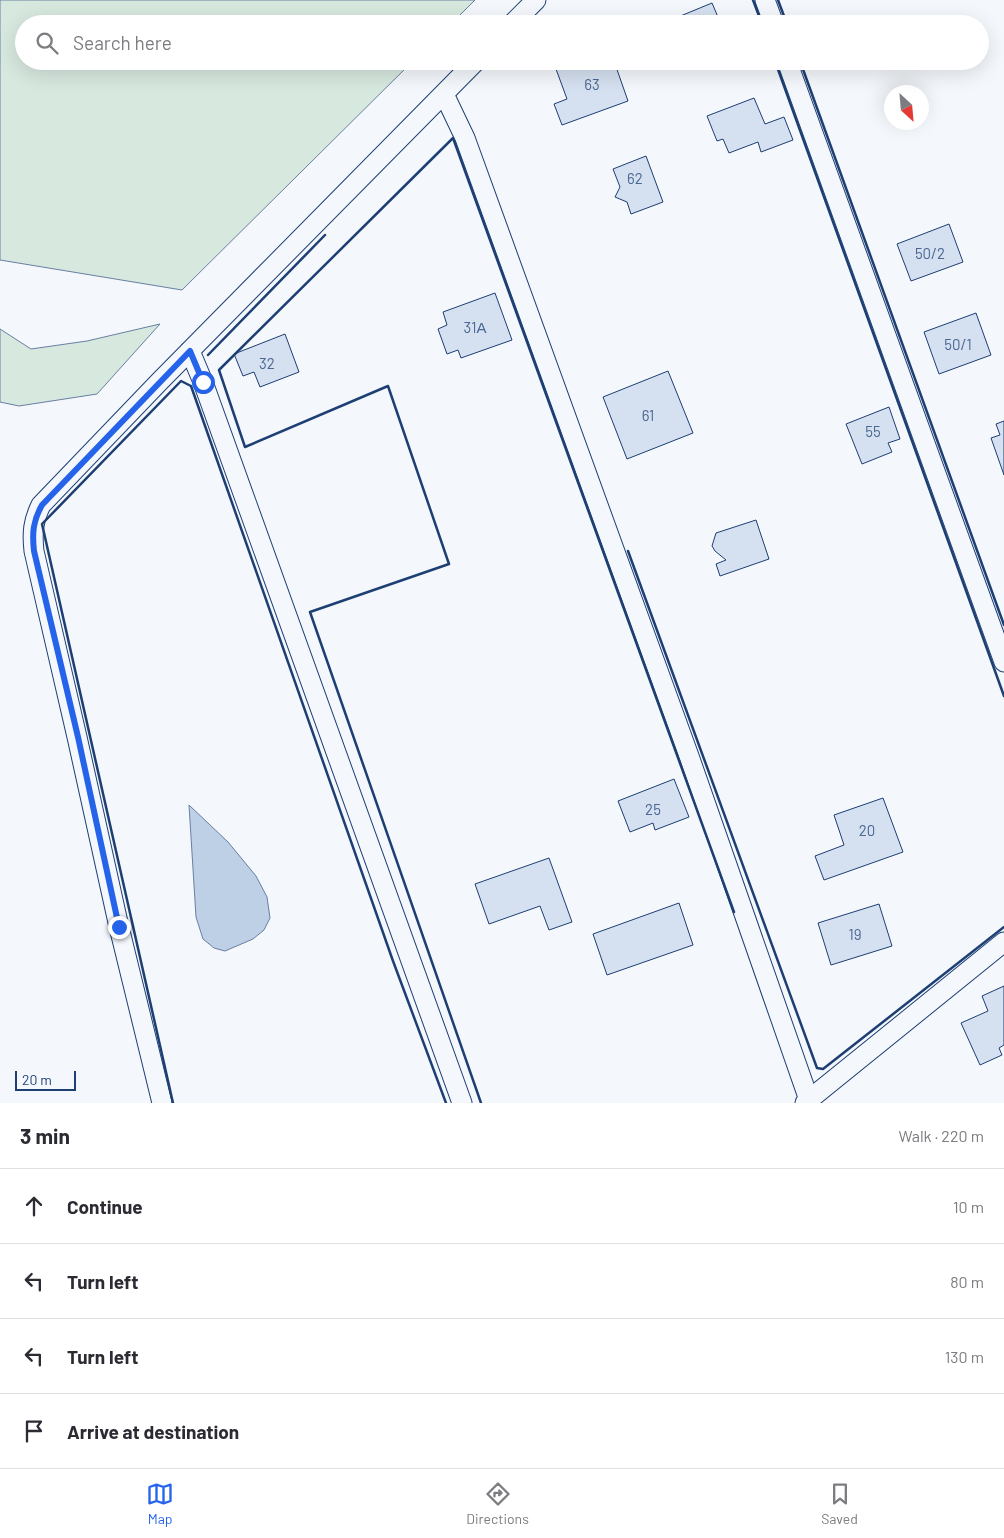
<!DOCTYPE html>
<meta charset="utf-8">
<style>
:root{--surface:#fff;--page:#f7f7f7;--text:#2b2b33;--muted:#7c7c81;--line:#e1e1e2;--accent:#2563eb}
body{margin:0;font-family:Barlow,sans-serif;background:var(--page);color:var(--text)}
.compass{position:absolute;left:884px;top:85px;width:45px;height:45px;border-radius:50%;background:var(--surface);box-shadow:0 5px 20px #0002;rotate:154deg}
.scale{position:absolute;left:15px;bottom:12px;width:61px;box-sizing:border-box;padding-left:5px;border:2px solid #1d3f73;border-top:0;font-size:14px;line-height:18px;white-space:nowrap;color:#1d3f73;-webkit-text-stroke:4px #f4f7fb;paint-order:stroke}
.stop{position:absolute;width:15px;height:15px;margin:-11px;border:4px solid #2563eb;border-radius:50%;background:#fff}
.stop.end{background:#2563eb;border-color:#fff;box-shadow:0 1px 5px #0008}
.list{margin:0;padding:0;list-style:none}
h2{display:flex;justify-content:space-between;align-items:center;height:65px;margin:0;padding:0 20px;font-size:21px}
h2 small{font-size:16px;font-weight:400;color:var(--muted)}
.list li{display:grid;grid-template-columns:32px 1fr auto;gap:15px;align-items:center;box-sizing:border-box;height:75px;padding:0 20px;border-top:1px solid var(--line)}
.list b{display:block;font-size:19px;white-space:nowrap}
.list em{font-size:16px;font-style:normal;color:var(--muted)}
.icon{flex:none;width:28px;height:28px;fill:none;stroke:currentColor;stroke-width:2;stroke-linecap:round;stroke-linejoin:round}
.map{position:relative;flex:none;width:1004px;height:1103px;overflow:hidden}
.search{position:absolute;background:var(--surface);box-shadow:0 5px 20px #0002;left:15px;right:15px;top:15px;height:55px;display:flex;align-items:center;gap:12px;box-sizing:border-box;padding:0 18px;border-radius:28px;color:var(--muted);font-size:19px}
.sheet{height:365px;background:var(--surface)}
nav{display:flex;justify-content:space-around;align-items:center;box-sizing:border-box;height:70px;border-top:1px solid var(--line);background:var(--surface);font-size:14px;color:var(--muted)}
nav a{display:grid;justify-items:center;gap:2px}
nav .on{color:var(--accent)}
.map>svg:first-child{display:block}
.green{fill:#d7e8df;stroke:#687fa3}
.water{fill:#bed0e5;stroke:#687fa3}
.building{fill:#d5e0f0;stroke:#1d3f73}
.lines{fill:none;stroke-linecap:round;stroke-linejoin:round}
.minor-casing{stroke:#1d3f73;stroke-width:21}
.minor{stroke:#f4f7fb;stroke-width:19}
.wall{stroke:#1d3f73;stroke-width:2.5}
.route{stroke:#2563eb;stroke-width:6}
.labels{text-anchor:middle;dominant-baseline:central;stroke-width:4;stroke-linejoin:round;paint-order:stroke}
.number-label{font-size:15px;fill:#4b6792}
</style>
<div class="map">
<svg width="1004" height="1103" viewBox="0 0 1004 1103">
<rect width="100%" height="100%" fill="#f4f7fb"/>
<!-- green -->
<g class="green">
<polygon points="0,0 475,0 451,24 24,24 24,61 413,61 182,290 0,260"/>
<polygon points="160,324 97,394 19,406 0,402 0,329 31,349 87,341"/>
</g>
<!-- water -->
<polygon class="water" points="189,805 228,842 256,876 267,897 270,918 264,930 253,939 225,951 214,948 203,939 196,917"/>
<!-- building -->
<g class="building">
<polygon points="712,3 721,24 661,24"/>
<polygon points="576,61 614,61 628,101 562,125 554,104 567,99 556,69"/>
<polygon points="754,98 765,124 784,117 793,140 761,152 758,142 729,153 723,139 717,141 707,116"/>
<polygon points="646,156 663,202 631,214 627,202 615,197 620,187 613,169"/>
<polygon points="949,224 963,262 911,281 897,244"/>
<polygon points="495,293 512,340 461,358 458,350 447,354 438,329 447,325 443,312"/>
<polygon points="976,313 991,355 939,374 924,332"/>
<polygon points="285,334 299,372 260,387 254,372 243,376 234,354"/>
<polygon points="668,371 693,433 627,459 603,397"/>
<polygon points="889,407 900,439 888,443 892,452 862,464 846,424"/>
<polygon points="1004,421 1004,475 991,438 1000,435 996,424"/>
<polygon points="756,520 769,559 720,576 716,564 726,560 715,551 712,546 716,533"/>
<polygon points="674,779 689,817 655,830 653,823 630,832 618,801"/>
<polygon points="883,798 903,852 824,880 815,856 844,845 834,815"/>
<polygon points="549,858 572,922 549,930 540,906 489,924 475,884"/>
<polygon points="679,903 693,945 607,975 593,934"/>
<polygon points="879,904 892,946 831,965 818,923"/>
<polygon points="1004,986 1004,1045 999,1048 1002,1055 980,1065 961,1023 988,1011 982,996"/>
</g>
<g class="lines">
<!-- minor casing -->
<g class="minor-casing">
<g id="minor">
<polyline points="765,0 774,24"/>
<polyline points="512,24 536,0"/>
<polyline points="787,61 1004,662"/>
<polyline points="444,94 465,138 689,756 809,1100"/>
<polyline points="190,351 203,382 462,1103"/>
<path d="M162 1103 119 927 77 737 34 551C32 533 33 521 41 505L160 381 476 61"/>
<polyline points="805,1103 1004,942"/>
</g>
</g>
<!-- minor -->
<use href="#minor" class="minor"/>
<!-- wall -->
<g class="wall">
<polyline points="753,0 762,24"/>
<polyline points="778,0 787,24"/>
<polyline points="775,61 1004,696"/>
<polyline points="800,61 1004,625"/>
<polyline points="208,355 325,235"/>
<polyline points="628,551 817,1068 823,1069 1004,927"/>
<polyline points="173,1103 42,524 181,381 191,386 393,961 446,1103"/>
<polyline points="481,1103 310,612 449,564 388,386 245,447 219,370 453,138 734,912"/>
</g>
</g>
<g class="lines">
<!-- route -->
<path class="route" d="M119 927 78 737 34 551C32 533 33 521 42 505L190 351 203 382"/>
</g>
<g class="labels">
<!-- number labels -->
<g class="number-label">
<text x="592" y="84">63</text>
<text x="635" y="178">62</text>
<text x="930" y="253">50/2</text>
<text x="475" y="327">31А</text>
<text x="958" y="344">50/1</text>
<text x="267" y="363">32</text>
<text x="648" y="415">61</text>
<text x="873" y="431">55</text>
<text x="653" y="809">25</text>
<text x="867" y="830">20</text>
<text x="855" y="934">19</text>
</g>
</g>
</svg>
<svg class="compass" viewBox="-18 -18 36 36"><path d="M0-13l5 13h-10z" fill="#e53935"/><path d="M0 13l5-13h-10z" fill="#7c7c81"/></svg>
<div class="scale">20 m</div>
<div class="stop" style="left:203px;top:382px"></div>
<div class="stop end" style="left:119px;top:927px"></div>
<div class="search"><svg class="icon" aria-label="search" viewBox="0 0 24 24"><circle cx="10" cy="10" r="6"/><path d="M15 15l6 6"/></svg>Search here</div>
</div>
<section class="sheet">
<h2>3 min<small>Walk · 220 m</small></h2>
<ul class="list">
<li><svg class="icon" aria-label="ahead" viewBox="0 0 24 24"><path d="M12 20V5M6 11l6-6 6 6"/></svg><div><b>Continue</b></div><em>10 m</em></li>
<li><svg class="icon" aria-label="left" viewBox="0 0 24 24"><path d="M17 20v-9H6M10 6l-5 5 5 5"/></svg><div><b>Turn left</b></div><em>80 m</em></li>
<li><svg class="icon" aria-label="left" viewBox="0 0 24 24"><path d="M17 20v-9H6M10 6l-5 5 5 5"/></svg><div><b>Turn left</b></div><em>130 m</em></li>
<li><svg class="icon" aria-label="arrive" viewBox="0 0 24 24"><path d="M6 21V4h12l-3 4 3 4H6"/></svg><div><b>Arrive at destination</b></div></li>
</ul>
</section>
<nav>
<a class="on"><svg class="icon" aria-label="map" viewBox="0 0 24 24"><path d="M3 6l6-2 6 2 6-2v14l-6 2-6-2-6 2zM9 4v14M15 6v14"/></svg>Map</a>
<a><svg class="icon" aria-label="directions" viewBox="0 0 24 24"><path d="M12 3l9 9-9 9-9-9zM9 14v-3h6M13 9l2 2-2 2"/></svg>Directions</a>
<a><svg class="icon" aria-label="saved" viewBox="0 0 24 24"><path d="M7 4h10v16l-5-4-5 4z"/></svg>Saved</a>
</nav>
